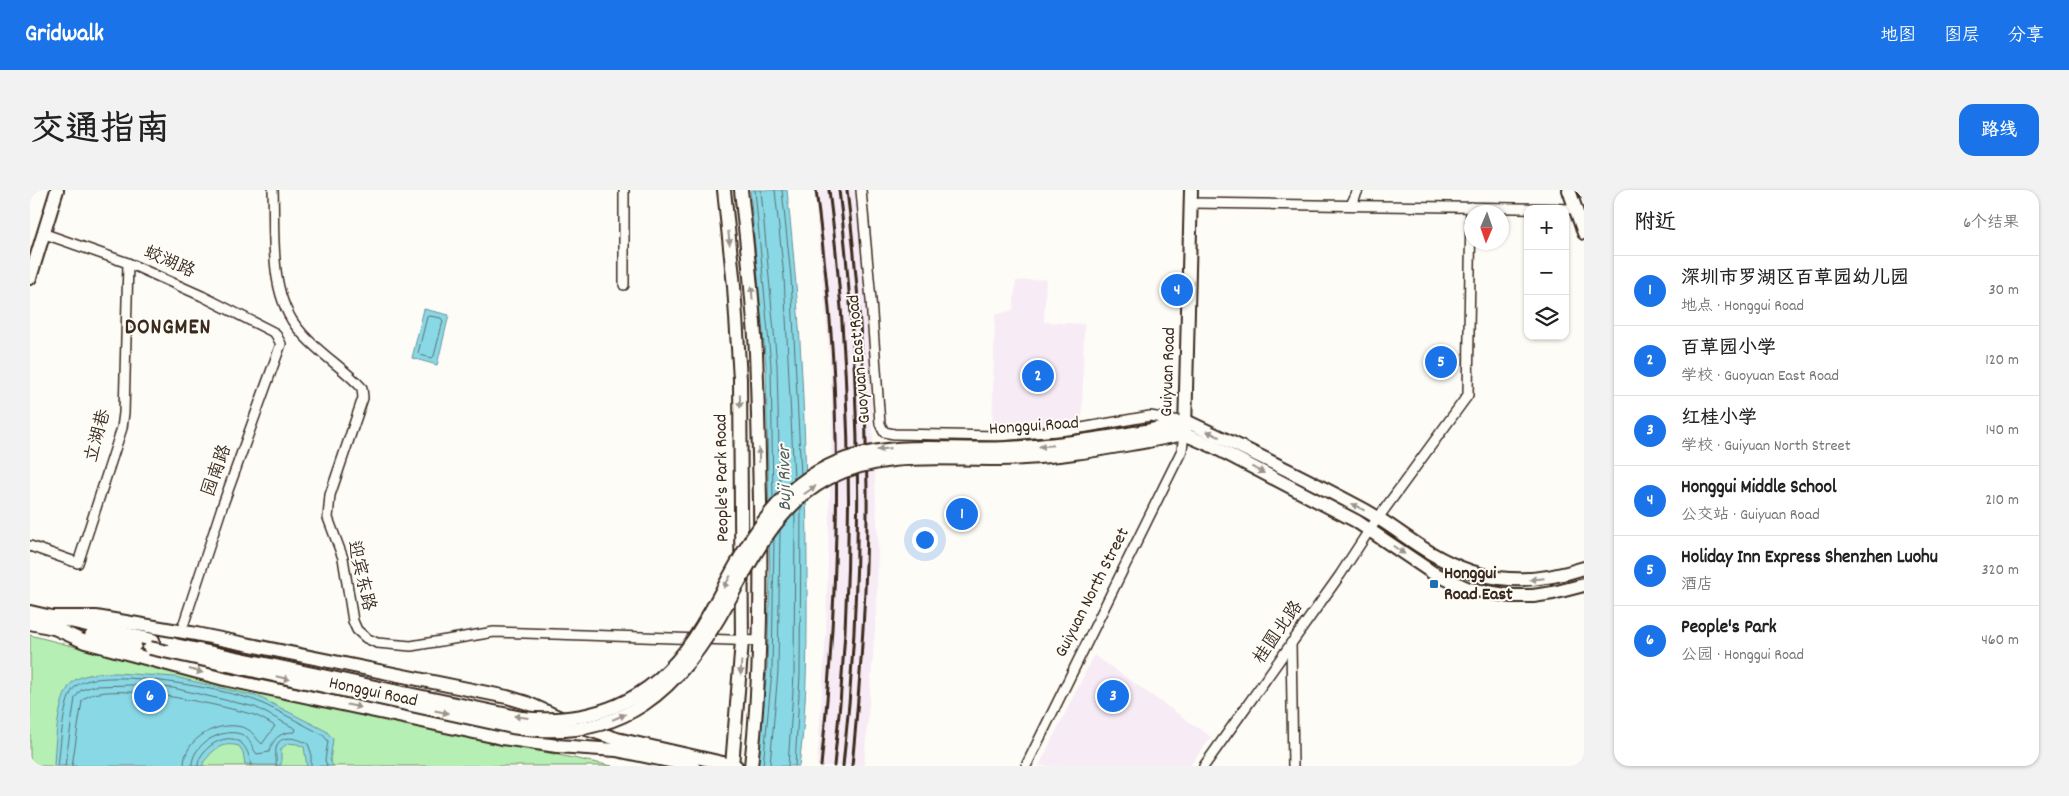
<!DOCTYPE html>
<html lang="zh">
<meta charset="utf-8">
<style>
:root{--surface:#fff;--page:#f2f2f2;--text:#222;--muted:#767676;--line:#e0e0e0;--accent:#1a73e8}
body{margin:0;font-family:Dekko,"LXGW WenKai TC",sans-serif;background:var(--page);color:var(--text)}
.controls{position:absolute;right:15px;top:15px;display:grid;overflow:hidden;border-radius:10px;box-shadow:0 1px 4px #0004}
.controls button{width:45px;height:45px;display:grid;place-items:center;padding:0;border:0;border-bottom:1px solid var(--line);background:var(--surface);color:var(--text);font:25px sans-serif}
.compass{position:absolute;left:1434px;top:15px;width:45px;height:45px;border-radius:50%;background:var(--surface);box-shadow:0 1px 4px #0004;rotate:182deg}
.you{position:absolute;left:894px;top:349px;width:18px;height:18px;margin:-12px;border:4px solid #fff;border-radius:50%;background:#1a73e8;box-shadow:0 0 0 8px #1a73e833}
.badge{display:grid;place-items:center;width:32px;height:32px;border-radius:50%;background:var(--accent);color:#fff;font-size:16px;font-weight:700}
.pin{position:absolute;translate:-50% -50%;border:2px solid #fff;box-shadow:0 1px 5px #0006}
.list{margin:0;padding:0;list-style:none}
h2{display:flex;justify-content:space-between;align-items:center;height:65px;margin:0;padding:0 20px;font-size:21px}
h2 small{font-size:16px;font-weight:400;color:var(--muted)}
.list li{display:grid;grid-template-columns:32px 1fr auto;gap:15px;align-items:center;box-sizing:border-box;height:70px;padding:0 20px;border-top:1px solid var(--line)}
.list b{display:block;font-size:19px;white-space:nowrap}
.list p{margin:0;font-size:16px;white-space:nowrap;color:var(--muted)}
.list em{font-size:16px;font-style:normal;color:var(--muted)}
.icon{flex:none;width:28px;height:28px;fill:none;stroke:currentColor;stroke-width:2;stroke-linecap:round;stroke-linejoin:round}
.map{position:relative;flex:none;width:1554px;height:576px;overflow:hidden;border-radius:15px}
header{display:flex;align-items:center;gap:30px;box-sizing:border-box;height:70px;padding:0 25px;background:var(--accent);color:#fff}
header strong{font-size:24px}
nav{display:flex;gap:28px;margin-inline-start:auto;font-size:18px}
.intro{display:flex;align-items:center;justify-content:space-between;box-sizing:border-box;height:120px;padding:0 30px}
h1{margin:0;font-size:35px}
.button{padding:12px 22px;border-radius:15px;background:var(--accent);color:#fff;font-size:18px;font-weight:700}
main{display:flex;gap:30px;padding:0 30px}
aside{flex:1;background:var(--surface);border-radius:15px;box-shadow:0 1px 4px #0004}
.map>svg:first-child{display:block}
.built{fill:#f7ebf5}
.green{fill:#b5efb3;stroke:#788c68}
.water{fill:#89d8e6;stroke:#6a9296}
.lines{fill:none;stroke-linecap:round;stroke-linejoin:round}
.shore{stroke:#5a706e;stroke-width:1}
.street-casing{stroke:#3b2a1e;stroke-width:12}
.secondary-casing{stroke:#3b2a1e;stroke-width:16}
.street{stroke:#fdfcf7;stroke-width:9}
.secondary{stroke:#fdfcf7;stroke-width:12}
.rail{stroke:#3b2a1e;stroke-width:3}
.secondary-bridge-casing{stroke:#3b2a1e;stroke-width:16;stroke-linecap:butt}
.secondary-bridge{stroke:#fdfcf7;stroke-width:12}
.oneway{fill:#9c938a}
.poi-dot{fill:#1f6fb2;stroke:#fdfcf7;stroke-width:2}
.labels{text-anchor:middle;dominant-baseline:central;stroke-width:4;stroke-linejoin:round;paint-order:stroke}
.street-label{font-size:18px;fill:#3b2a1e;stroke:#fdfcf7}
.poi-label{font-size:18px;font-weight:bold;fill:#3b2a1e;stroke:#fdfcf7;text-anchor:start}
.water-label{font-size:19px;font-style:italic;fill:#525e5a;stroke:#fdfcf7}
.district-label{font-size:22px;font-weight:bold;letter-spacing:1px;fill:#3b2a1e;stroke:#fdfcf7}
</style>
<header>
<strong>Gridwalk</strong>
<nav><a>地图</a><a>图层</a><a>分享</a></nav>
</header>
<div class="intro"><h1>交通指南</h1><a class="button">路线</a></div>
<main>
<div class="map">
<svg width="1554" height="576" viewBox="0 0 1554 576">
<rect width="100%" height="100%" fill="#fdfcf7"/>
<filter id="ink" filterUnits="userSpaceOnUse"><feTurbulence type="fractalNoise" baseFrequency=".02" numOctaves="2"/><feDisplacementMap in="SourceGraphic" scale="10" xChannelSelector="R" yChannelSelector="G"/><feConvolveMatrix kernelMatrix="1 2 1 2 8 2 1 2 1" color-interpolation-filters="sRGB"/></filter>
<g filter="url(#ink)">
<!-- built -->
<g class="built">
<polygon points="784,0 825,0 836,105 848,354 847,414 834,576 787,576 796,443 802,225 798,150"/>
<polygon points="1016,89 1014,132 1054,134 1052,237 962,242 965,125 983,120 986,91"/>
<polygon points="1064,465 1181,547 1160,576 1009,576"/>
</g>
<!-- green -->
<polygon class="green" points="0,445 207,499 582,576 0,576"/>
<!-- water -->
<g class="water">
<path d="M720 0H757C771 127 777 255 777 383 777 447 778 512 769 576H728L737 480 740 385 736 176Z"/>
<polygon points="394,119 419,125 407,175 382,168"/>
<path d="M87 483 145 487 229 507 296 541 303 549 300 570 303 576H277L274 557 267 554 258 553 251 559V575C238 575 228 576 215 574L213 562 209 556C191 551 183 560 173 573V576H24C25 556 27 502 45 490 57 483 73 483 87 483Z"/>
</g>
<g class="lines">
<!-- shore -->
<g class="shore">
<polyline points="725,0 741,176 743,308"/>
<polyline points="731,0 747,175 750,302"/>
<polyline points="745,0 754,87 764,289"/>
<polyline points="752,0 761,87 771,285"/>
<polygon points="400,126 411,128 413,131 404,166 402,168 390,165 388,163 397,127"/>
<path d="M28 576C31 557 32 508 46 496 70 475 201 500 229 512 251 522 272 534 293 545L298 551 295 570 297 576"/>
<path d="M35 576 45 508 51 500 64 496 101 495 143 498 225 517 266 539 265 542C250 542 243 548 239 562L227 564C222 559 221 549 213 545 194 536 161 554 162 576"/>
<path d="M42 576 52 511C69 487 193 516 221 524 229 526 238 532 245 536L232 554C226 549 223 541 215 538 190 529 153 548 154 576"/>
<path d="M168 576C167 556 215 526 221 576"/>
<path d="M246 576C247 571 245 564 246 559 248 543 269 548 278 554L281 562V576"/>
<polyline points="733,576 742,481 744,348"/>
<polyline points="740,576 748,481 750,340"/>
<polyline points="758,576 764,485 765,323"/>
<polyline points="765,576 770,485 771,317"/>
</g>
<!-- street casing -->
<g class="street-casing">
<g id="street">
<path d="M243 0C245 45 238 105 270 141 288 163 313 177 332 198L333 208 300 305 298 328 313 368 323 431 327 440 336 448 347 453 381 456 464 442 730 451"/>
<polyline points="831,0 841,110 850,234 854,242 864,244 969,246 1040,240 1120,226 1150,231"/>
<polyline points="1162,13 1544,19"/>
<polyline points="1321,15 1328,0"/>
<polyline points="15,44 98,73 172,106 245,143 251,154 192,317 154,433"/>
<polyline points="594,95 594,0"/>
<polyline points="0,356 48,373 92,238 94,223 98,73"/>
<polyline points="1261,453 1263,576"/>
<polyline points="996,576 1152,260 1154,244"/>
<polyline points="1174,576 1310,385 1340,339 1438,205 1441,17"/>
</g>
</g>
<!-- secondary casing -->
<g class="secondary-casing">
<g id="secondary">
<polyline points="694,0 704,96 710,189 712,451 702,576"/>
<path d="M711 0C717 54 723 108 726 163 728 212 729 261 730 311 731 400 731 487 721 576"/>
<polyline points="1539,0 1554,43"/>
<polyline points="1554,0 1554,1"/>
<polyline points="0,88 27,0"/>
<polyline points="1155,240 1161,0"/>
<path d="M1116 241 1155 232 1160 233C1218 260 1275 288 1331 318 1352 329 1371 344 1391 357 1445 392 1493 398 1554 378"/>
<polyline points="1118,251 1154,244 1182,256 1326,331 1403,383 1439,399 1482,406 1503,406 1523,403 1554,395"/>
<polyline points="0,422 123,450"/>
<polyline points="24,427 66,427 166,444 477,507 497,513 553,538 587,549 706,576"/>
<polyline points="0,433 29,439"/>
<polyline points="22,437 55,452 194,489 472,548 527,556 586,560 663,576"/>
<polyline points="61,446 105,455"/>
</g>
</g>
<!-- street -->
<use href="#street" class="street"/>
<!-- secondary -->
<use href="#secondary" class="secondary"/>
<!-- rail -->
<g class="rail">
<path d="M786 0C795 71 803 144 805 216 810 336 803 456 791 576"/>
<path d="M799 0C823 191 825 384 804 576"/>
<path d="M809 0C832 191 834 385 813 576"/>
<path d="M817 0C829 99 836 199 837 299 838 391 831 484 822 576"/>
</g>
<!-- secondary-bridge casing -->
<g class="secondary-bridge-casing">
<g id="secondary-bridge">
<path d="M145 455 492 528C572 536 631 505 672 436 700 390 720 338 761 301 827 243 899 262 978 258 1025 256 1070 249 1116 241"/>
<path d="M120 458 482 537C593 555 649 501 699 410 725 363 749 314 799 288 861 257 927 273 994 268 1036 266 1077 258 1118 251"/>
</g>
</g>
<!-- secondary-bridge -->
<use href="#secondary-bridge" class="secondary-bridge"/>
</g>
<!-- one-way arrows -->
<defs><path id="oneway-solid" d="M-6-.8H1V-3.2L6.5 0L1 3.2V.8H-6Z" transform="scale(1.25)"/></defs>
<g class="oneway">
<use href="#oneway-solid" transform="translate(699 48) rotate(84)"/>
<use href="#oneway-solid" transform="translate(722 103) rotate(-95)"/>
<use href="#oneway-solid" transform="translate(710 211) rotate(89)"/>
<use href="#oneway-solid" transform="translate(1183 244) rotate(-155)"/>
<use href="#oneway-solid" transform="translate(1016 256) rotate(175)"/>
<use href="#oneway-solid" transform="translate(854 259) rotate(172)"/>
<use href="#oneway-solid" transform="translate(729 265) rotate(-91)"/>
<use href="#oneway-solid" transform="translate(1228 280) rotate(27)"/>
<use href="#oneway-solid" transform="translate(780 300) rotate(-35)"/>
<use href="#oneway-solid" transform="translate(1328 317) rotate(-152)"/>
<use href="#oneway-solid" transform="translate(1369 360) rotate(35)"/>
<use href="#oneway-solid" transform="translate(1507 389) rotate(174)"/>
<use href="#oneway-solid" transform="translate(697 392) rotate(119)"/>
<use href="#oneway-solid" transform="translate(711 478) rotate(93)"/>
<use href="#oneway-solid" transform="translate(166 481) rotate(15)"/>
<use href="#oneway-solid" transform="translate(253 488) rotate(13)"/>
<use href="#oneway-solid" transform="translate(324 516) rotate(12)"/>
<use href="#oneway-solid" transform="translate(412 522) rotate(12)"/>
<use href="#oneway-solid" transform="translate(491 527) rotate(-172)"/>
<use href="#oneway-solid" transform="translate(589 527) rotate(-23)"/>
</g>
</g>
<!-- markers -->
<rect class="poi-dot" x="1399" y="389" width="10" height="10" rx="2.5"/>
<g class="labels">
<!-- street labels -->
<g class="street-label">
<text transform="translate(139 73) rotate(24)">蛟湖路</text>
<text transform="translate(830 169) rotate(-95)">Guoyuan East Road</text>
<text transform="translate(1139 182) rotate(-88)">Guiyuan Road</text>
<text transform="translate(1004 237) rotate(-4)">Honggui Road</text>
<text transform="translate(69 246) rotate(-75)">立湖巷</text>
<text transform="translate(188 281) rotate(-70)">园南路</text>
<text transform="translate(693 288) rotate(-91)">People's Park Road</text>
<text transform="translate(330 386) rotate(77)">迎宾东路</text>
<text transform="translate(1063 403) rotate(-63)">Guiyuan North Street</text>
<text transform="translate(1249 443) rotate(-55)">桂圆北路</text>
<text transform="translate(343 503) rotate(12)">Honggui Road</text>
</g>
<!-- poi labels -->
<g class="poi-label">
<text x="1414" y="384">Honggui<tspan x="1414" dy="21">Road East</tspan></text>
</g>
<!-- water labels -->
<g class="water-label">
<text transform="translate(756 288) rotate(-91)">Buji River</text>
</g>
<!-- district labels -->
<g class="district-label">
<text x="138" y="138">DONGMEN</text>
</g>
</g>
</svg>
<div class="controls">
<button>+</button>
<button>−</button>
<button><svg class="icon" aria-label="layers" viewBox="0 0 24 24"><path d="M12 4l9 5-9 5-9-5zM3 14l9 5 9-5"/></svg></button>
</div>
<svg class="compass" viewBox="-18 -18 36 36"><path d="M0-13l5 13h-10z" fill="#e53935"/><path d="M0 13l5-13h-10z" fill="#767676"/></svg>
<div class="you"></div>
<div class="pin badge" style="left:932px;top:324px">1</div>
<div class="pin badge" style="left:1008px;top:186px">2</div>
<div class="pin badge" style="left:1083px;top:506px">3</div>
<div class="pin badge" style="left:1147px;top:100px">4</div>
<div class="pin badge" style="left:1411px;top:172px">5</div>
<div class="pin badge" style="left:120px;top:506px">6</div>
</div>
<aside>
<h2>附近<small>6个结果</small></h2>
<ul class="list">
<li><span class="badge">1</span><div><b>深圳市罗湖区百草园幼儿园</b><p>地点 · Honggui Road</p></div><em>30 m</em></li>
<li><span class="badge">2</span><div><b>百草园小学</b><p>学校 · Guoyuan East Road</p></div><em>120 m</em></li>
<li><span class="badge">3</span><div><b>红桂小学</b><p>学校 · Guiyuan North Street</p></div><em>140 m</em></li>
<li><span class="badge">4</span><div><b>Honggui Middle School</b><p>公交站 · Guiyuan Road</p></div><em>210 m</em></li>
<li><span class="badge">5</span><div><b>Holiday Inn Express Shenzhen Luohu</b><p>酒店</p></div><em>320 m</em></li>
<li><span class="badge">6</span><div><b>People's Park</b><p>公园 · Honggui Road</p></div><em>460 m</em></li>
</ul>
</aside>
</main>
